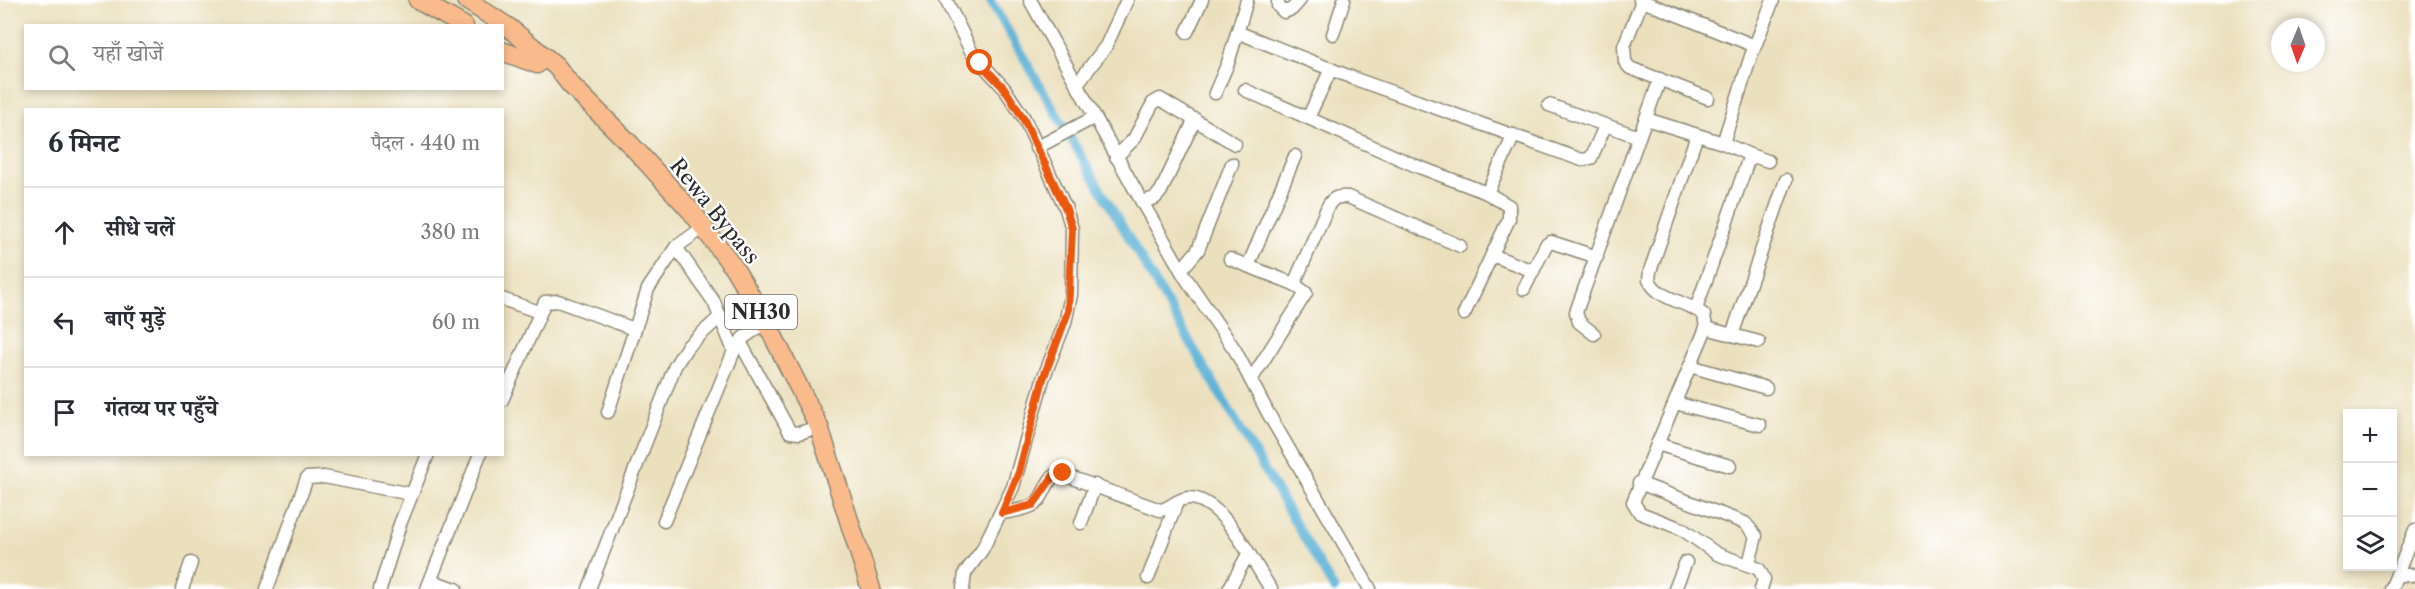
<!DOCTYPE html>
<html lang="hi">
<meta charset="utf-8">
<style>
:root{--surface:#fff;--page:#f7f7f7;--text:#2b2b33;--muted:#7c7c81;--line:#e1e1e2}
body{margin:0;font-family:"Libre Caslon Text","Noto Serif Devanagari",serif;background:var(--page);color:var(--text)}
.controls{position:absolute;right:18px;bottom:18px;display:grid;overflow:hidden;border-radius:0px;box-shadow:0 3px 9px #0003}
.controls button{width:54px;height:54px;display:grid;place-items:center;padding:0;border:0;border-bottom:2px solid var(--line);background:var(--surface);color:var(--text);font:30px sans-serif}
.compass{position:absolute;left:2271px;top:18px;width:54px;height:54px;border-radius:50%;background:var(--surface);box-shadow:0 3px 9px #0003;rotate:182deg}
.stop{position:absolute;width:18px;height:18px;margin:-14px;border:4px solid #ea580c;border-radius:50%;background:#fff}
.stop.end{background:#ea580c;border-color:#fff;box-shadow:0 2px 6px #0008}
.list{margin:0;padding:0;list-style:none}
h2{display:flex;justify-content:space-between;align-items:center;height:78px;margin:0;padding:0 24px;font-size:26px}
h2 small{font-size:20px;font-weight:400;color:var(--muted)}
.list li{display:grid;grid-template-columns:39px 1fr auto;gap:18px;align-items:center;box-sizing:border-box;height:90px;padding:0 24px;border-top:2px solid var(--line)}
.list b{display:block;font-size:22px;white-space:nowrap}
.list em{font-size:20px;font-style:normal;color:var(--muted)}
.icon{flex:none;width:33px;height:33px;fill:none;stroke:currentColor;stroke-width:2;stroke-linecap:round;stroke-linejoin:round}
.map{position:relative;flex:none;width:2415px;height:589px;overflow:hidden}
.search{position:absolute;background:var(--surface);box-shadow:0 3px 9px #0003;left:24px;top:24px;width:480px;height:66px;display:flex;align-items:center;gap:15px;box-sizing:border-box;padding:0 21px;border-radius:0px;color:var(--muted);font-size:22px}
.panel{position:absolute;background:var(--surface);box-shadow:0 3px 9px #0003;left:24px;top:108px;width:480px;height:348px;border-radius:0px}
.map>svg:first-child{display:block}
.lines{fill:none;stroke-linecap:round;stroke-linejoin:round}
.canal{stroke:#57b0d5;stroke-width:9}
.minor-casing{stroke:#8b8674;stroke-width:15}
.highway-casing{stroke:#8b8674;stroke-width:21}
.minor{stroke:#fff;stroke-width:12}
.highway{stroke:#fabb8c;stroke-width:18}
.route{stroke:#ea580c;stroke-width:8}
.labels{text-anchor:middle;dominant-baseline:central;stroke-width:4.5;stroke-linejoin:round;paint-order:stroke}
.shield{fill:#fff;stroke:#6b6b6b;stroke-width:1.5}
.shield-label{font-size:20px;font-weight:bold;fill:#2b2b2b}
.street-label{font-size:21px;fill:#2b2b2b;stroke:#fff}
</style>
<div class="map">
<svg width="2415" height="589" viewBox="0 0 2415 589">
<rect width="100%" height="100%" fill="#fff"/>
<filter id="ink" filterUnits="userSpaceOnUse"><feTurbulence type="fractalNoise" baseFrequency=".0167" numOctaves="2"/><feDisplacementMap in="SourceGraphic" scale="12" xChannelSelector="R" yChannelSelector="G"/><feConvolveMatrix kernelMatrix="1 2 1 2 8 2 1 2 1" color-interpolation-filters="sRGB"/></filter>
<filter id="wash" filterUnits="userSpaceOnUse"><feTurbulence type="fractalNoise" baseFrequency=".008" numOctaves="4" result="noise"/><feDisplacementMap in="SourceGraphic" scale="24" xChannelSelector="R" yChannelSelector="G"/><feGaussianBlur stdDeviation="1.35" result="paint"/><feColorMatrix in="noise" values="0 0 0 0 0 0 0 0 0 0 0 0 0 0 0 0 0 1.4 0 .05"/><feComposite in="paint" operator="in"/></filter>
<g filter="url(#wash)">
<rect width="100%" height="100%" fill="#ebe0bd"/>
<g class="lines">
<!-- canal -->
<polyline class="canal" points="990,0 1334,589"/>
</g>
</g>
<g filter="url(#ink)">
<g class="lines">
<!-- minor casing -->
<g class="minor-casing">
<g id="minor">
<polyline points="946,0 972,53 1004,88 1024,118 1066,209 1072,229 1071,295 1065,323 1043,379 1013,487 982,550 965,573 963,589"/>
<polyline points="1030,0 1142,202 1185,277 1235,350 1268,413 1370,589"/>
<polyline points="1278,0 1278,6 1284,12 1292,9 1300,0"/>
<polyline points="1640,0 1755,46"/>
<polyline points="1642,1 1624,46 1625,62 1630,68 1708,98"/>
<polyline points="1187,32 1202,0"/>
<polyline points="1237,32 1358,80 1582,160 1591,158 1605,126"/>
<polyline points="1333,34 1344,0"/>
<polyline points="1077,84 1106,46 1127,0"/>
<polyline points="1245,90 1414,165 1487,193 1509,206 1509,219 1464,314"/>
<polyline points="1215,93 1228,63 1247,0"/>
<polyline points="1549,105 1639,137"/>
<polyline points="1308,118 1331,69"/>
<polyline points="1646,119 1723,143"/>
<path d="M1697 135 1650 271 1649 280C1659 301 1688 301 1704 315L1706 328 1633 502 1640 513 1682 529 1717 554 1759 569 1764 579 1761 589"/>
<polyline points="1036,148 1095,117"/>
<polyline points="1750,155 1768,161"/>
<polyline points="1116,157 1134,139 1153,103 1160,99 1235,144"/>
<polyline points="1487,193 1514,135"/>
<polyline points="1142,202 1155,198 1161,191 1195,119"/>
<polyline points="676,247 714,302 734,351"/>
<polyline points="1492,255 1533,271"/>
<polyline points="1230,259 1294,284 1306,293 1251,380"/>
<polyline points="1248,266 1295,156"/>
<polyline points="1181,270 1198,250 1232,164"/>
<path d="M1294 284 1328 206C1333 197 1338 196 1348 197L1460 246"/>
<polyline points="1524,289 1546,245 1551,242 1597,257"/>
<polyline points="502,299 539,312"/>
<polyline points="1696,309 1750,155 1723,143 1751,56 1773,0"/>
<polyline points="1706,328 1759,342"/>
<polyline points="1594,334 1579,322 1576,312 1660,79"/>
<polyline points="1732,335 1786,180"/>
<polyline points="740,342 790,432 799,433 819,427"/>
<polyline points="1690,366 1766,388"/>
<polyline points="502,400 545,302 558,301 634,329"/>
<polyline points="1675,403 1760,425"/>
<polyline points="608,412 648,289 676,247 704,227"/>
<polyline points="1657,444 1730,466"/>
<polyline points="1639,483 1745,523 1756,536 1749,564"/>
<path d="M1002 513C1012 511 1026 510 1035 504 1046 496 1046 477 1059 473L1160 510C1171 509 1177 498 1189 498 1224 498 1254 565 1271 589"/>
<polyline points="664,521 734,351 743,338 766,322"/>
<polyline points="1081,523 1095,485"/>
<polyline points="2397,575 2415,575"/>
<polyline points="1148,578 1177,502"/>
<polyline points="431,581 456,589"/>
<polyline points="182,589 191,563"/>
<polyline points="267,589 307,478 324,477 411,494"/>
<polyline points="380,589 400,524 428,454"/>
<polyline points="427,589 480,454"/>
<polyline points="589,589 675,366 687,347 721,316"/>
<polyline points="1229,589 1248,554"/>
<polyline points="1675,589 1686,562"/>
<polyline points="2391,589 2415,530"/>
</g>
</g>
<!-- highway casing -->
<g class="highway-casing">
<g id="highway">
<polyline points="418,0 464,26"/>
<polyline points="466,0 508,27 556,66 570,84 631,145 692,212 734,268 766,322 819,427 871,589"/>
<polyline points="502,51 537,64"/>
</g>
</g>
<!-- minor -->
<use href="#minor" class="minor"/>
<!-- highway -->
<use href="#highway" class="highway"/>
</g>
</g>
<g class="lines" filter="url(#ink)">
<!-- route -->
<polyline class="route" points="980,63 1004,88 1023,118 1066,209 1072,229 1068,312 1043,379 1019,472 1002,513 1033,505 1054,475 1063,473"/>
</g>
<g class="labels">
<!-- shield labels -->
<rect class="shield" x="725" y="295" width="72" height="34" rx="4.5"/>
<g class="shield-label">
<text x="761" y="312">NH30</text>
</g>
<!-- street labels -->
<g class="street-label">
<text transform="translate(715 211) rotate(51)">Rewa Bypass</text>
</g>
</g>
</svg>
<div class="controls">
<button>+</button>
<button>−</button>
<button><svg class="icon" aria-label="layers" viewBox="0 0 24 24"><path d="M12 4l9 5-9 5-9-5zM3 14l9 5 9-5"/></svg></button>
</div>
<svg class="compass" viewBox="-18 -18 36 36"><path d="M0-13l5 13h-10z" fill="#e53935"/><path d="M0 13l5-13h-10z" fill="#7c7c81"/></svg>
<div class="stop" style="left:980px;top:63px"></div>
<div class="stop end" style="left:1063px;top:473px"></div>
<div class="search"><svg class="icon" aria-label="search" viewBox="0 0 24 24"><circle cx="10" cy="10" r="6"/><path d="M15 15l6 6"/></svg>यहाँ खोजें</div>
<section class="panel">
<h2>6 मिनट<small>पैदल · 440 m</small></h2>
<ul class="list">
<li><svg class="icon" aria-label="ahead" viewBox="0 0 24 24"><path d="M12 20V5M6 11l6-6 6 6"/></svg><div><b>सीधे चलें</b></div><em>380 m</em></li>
<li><svg class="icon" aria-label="left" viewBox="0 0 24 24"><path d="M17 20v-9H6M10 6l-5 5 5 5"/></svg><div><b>बाएँ मुड़ें</b></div><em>60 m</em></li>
<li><svg class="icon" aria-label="arrive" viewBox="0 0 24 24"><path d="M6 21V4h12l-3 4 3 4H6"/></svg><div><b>गंतव्य पर पहुँचे</b></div></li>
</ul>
</section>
</div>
